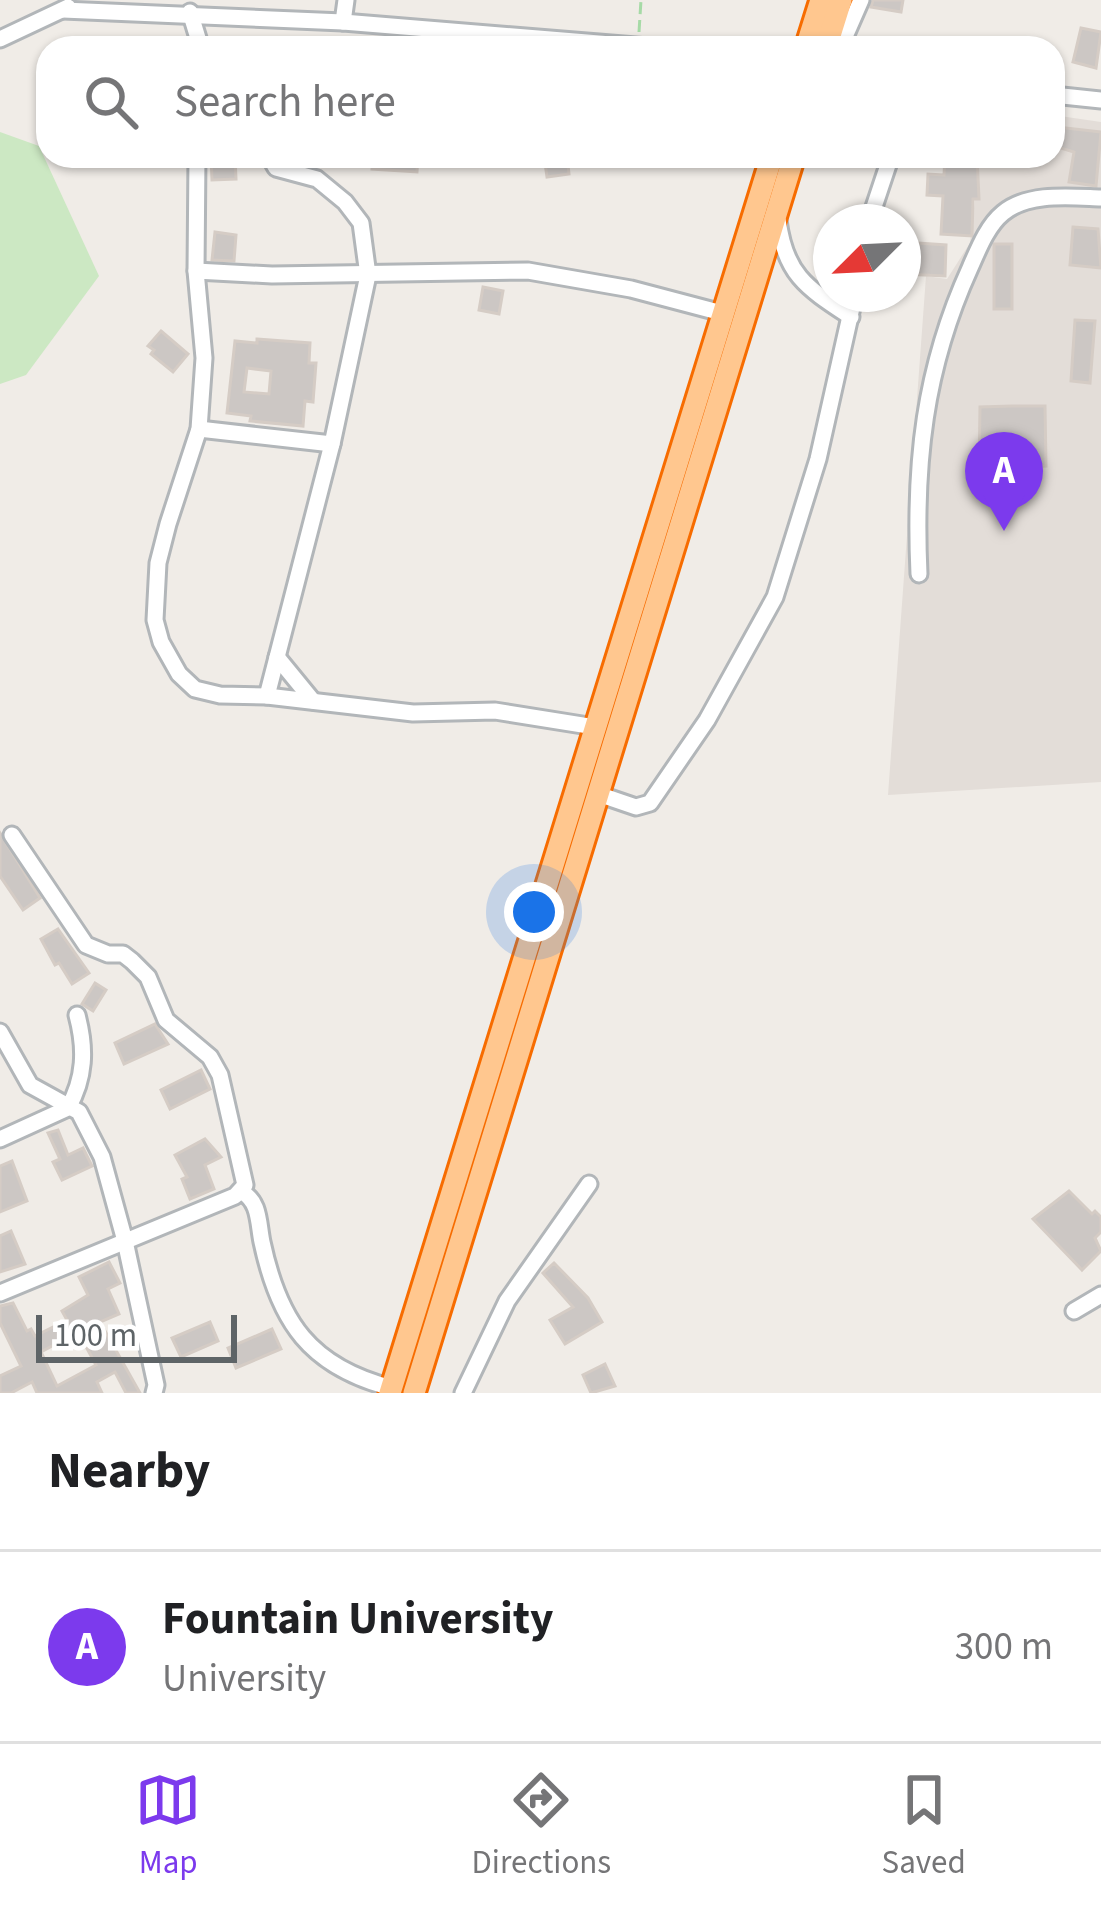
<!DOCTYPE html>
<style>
:root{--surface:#fff;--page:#f2f2f2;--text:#202124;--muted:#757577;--line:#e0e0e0;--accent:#7c3aed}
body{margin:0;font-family:"Source Sans 3",sans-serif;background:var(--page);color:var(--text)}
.compass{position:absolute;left:813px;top:204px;width:108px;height:108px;border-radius:50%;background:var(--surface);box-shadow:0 3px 9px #0004;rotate:246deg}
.scale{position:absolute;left:36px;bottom:30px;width:201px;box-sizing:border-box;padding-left:12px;border:6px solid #5e6467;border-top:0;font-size:33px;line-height:42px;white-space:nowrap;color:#5e6467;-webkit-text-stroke:9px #fff;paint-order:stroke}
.you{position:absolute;left:534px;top:912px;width:42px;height:42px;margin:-30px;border:9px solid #fff;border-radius:50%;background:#1a73e8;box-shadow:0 0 0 18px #1a73e833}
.badge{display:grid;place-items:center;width:78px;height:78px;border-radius:50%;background:var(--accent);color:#fff;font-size:39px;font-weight:700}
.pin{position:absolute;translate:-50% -99px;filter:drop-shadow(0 3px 6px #0008)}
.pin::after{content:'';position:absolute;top:63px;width:42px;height:36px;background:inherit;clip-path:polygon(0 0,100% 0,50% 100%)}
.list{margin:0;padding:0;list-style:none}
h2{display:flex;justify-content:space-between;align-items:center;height:156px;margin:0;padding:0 48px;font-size:51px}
h2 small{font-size:39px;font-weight:400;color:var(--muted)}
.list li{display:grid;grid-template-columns:78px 1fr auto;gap:36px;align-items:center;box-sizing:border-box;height:192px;padding:0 48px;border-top:3px solid var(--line)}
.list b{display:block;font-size:45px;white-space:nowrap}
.list p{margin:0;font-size:39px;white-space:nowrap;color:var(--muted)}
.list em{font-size:39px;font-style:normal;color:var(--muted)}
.icon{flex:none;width:66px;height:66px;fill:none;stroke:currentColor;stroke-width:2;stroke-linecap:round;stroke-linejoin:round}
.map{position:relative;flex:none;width:1101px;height:1393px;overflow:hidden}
.search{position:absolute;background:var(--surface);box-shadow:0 3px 9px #0004;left:36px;right:36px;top:36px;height:132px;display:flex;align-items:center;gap:30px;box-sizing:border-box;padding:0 42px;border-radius:36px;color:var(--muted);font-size:45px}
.sheet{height:348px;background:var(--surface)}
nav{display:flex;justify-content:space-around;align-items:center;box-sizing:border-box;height:168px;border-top:3px solid var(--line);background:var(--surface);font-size:33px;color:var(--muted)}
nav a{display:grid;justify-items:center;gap:6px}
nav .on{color:var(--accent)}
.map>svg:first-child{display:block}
.education{fill:#e3ddd8}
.green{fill:#cce8c3}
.building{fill:#ccc7c4;stroke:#d5ccc5;stroke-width:3;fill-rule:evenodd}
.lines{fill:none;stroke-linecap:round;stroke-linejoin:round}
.minor-casing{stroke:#b2b6b9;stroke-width:21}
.highway-casing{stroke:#f76c00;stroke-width:27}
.path{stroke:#a6daa6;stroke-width:3;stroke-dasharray:12 6;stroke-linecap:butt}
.minor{stroke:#fff;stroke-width:15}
.highway{stroke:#ffc78f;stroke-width:21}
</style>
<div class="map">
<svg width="1101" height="1393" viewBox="0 0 1101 1393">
<rect width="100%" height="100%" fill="#f0ece7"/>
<!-- education -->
<polygon class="education" points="1053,115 1101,122 1101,782 888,795 926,276 947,279 970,243 980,156 1053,156"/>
<!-- green -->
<polygon class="green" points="0,132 39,146 99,276 26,375 0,384"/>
<!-- building -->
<g class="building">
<polygon points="873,0 903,0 901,12 871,7"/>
<polygon points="1081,28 1101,32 1096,68 1073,62"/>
<polygon points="1057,127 1101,132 1096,186 1069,182 1074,152 1054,146"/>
<polygon points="211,156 235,156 236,179 212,180"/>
<polygon points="373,156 418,156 417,172 372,169"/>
<polygon points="544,156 567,156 569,174 547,177"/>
<polygon points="945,156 977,156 979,199 973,199 972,236 941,234 943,196 927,195 928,174 944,175"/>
<polygon points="1073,227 1098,229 1101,268 1070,265"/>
<polygon points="215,232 236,235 234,261 212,260"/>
<polygon points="903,242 946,245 945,276 903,274"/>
<rect x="994" y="244" width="18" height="65"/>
<polygon points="483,287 503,291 499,314 479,310"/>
<polygon points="1075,320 1095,321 1090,383 1071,381"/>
<polygon points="161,331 188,354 173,372 151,354 154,350 148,346"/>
<path d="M257 339 310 343 309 363H316L313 402 305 401 303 426 250 421 251 416 227 413 235 341 257 343ZM247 368 271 371 269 394 244 392Z"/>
<polygon points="1012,406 1045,406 1046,466 979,470 980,407"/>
<polygon points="0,833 40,898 23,910 0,876"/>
<polygon points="58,929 89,973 72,984 59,963 55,965 41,939"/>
<polygon points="95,983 106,990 93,1011 82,1004"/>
<polygon points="155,1024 168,1044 124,1064 115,1043"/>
<polygon points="201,1070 210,1089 170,1109 161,1090"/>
<polygon points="58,1130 68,1155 83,1148 92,1166 62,1180 53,1162 60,1159 48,1133"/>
<polygon points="205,1139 221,1157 205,1165 214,1189 190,1199 182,1179 187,1177 175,1155"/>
<polygon points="12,1161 27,1201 0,1212 0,1166"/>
<polygon points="1069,1191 1092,1214 1095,1211 1101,1217 1101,1232 1095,1238 1101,1251 1082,1270 1033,1219"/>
<polygon points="11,1231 25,1264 0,1272 0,1236"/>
<path d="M109 1262 120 1283 108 1289 119 1314 100 1322 140 1393H126L115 1372 97 1382 102 1393H37L32 1382 11 1393H0V1376L21 1366 0 1323V1306L13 1303 27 1331 31 1329 35 1336 67 1320 62 1311 88 1295 79 1277ZM78 1332 96 1365 57 1386 41 1352Z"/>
<polygon points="554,1263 588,1298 602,1322 565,1344 550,1320 573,1307 543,1273"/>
<polygon points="210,1322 218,1341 181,1357 172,1338"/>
<polygon points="272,1329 281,1349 236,1368 228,1348"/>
<polygon points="605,1364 615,1386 591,1393 583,1375"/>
</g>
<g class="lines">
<!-- minor casing -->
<g class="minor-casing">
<g id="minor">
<polyline points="63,10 343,22 660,48"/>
<polyline points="190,12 201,48"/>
<polyline points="343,22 346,0"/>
<polyline points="0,39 68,7"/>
<polyline points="840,48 861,0"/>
<polyline points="1053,95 1101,100"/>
<polyline points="197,156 196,271 204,358 199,429 168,524 158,563 155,620 161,642 179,674 195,689 220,695 267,696 413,713 495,711 595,727"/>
<path d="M778 220C785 275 807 288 851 317"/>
<polyline points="869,222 891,156"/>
<polyline points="196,271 272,275 528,271 631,289 722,313"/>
<polyline points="199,429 332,444"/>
<path d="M919 574C914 464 924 369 970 268 978 250 987 226 1003 213 1028 192 1071 197 1101 198"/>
<polyline points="277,657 313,701"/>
<polyline points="267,696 332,444 368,275 361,223 345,202 317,179 276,168 269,156"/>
<polyline points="598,794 636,807 650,803 707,720 775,597 818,459 855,294"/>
<polyline points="0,1032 30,1085 79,1112 102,1157 125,1241 156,1385 154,1393"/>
<path d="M0 1139 68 1108C85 1078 86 1049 77 1015"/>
<path d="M242 1192C260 1202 258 1223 262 1242 279 1322 310 1367 392 1388"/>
<polyline points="0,1293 235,1196 245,1185 220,1075 210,1057 166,1020 148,977 132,961 123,954 108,954 86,945 12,835"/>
<polyline points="1074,1311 1101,1295"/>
<polyline points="463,1393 507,1301 589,1184"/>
</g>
</g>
<!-- highway casing -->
<g class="highway-casing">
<g id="highway">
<polyline points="806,48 821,0"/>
<polyline points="826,48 841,0"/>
<polyline points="390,1393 772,156"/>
<polyline points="414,1393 794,156"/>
</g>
</g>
<!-- path -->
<polyline class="path" points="639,32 641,0"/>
<!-- minor -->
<use href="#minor" class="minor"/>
<!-- highway -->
<use href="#highway" class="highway"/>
</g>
</svg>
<svg class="compass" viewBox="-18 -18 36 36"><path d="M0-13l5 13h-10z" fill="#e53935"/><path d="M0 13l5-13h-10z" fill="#757577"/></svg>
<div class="scale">100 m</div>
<div class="you"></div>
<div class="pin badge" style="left:1004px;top:531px">A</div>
<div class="search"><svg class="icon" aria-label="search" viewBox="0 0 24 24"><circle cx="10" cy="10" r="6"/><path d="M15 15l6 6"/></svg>Search here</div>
</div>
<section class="sheet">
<h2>Nearby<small></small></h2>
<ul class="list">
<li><span class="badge">A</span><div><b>Fountain University</b><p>University</p></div><em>300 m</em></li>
</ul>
</section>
<nav>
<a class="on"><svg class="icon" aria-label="map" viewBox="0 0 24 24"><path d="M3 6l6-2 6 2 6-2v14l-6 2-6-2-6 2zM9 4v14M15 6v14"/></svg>Map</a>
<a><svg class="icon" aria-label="directions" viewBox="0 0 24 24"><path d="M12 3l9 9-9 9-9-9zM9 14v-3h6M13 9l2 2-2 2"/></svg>Directions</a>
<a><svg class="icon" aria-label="saved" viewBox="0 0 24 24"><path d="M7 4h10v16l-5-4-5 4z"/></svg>Saved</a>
</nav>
